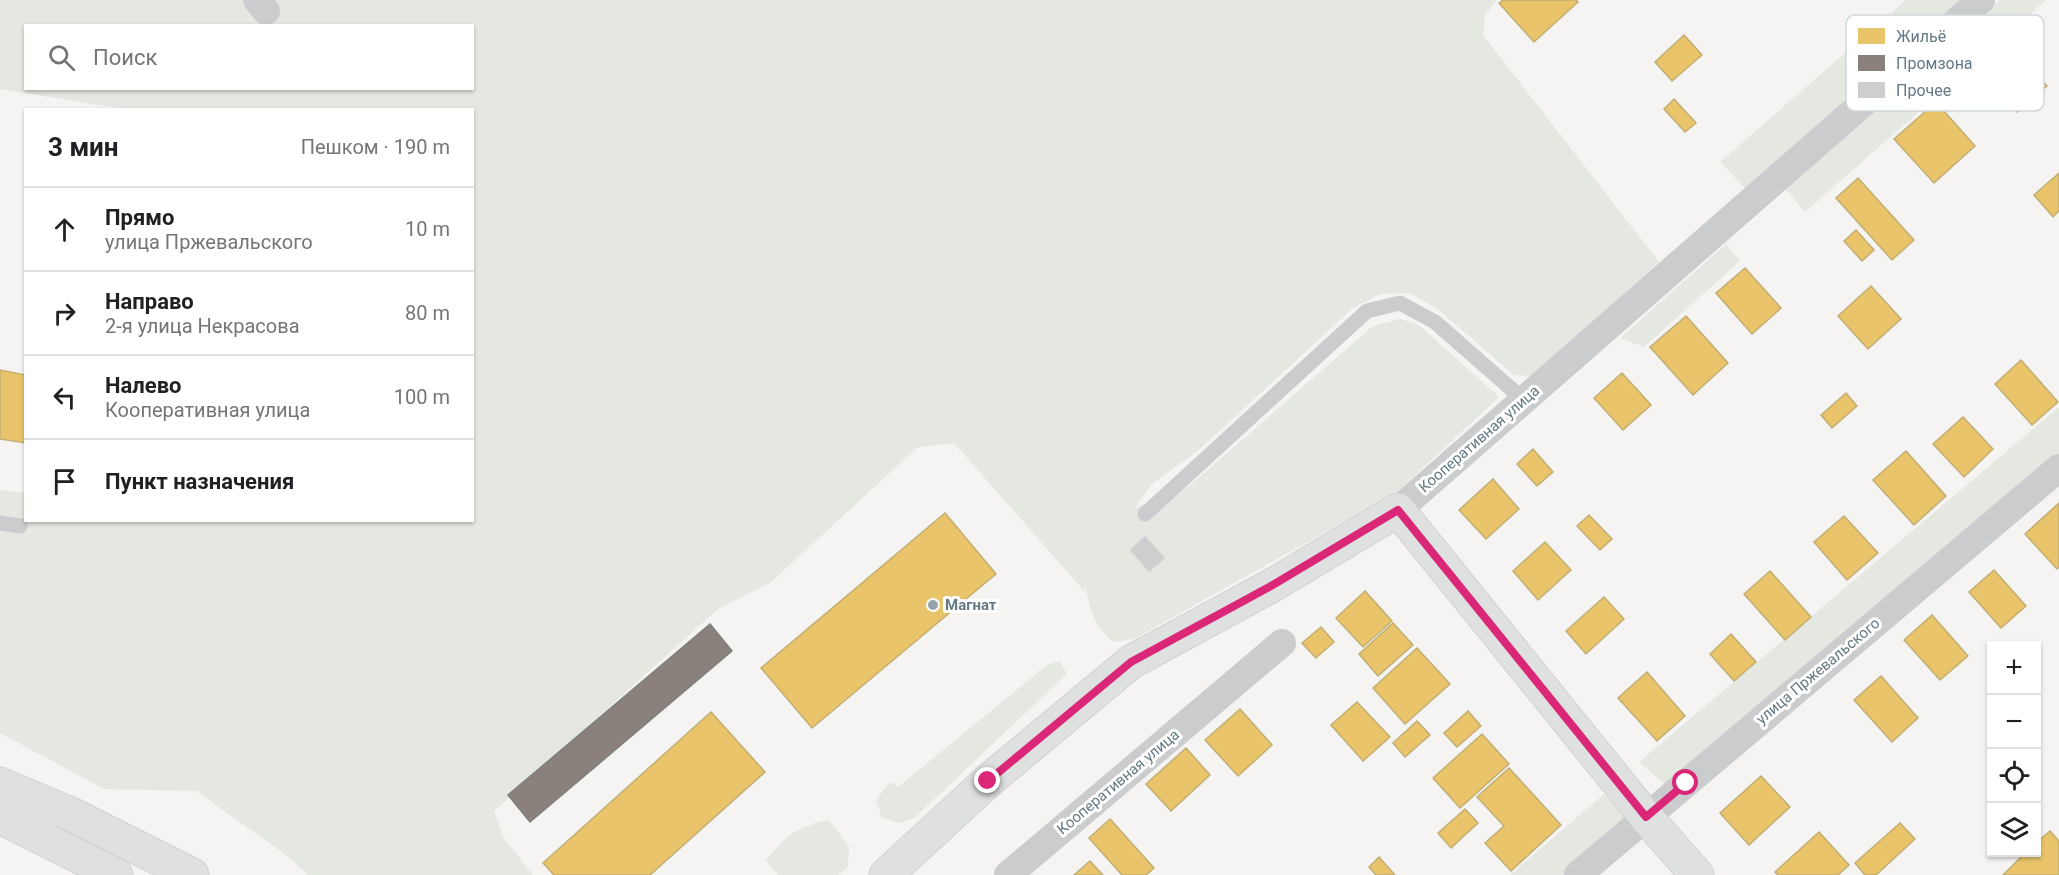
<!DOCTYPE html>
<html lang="ru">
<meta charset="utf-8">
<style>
:root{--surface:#fff;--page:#f2f2f2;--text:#202124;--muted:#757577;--line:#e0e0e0}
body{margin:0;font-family:Roboto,sans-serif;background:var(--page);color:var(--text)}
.controls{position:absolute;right:18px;bottom:18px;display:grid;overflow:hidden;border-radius:0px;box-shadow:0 2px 4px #0004}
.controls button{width:54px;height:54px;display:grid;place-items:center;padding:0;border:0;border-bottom:2px solid var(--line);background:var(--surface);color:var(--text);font:30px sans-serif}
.stop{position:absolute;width:18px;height:18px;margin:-14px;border:4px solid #db2777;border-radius:50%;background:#fff}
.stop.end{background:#db2777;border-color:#fff;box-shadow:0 2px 6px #0008}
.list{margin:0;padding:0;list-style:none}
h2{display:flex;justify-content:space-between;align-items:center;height:78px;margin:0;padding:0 24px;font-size:26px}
h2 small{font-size:20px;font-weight:400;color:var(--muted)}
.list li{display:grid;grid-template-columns:39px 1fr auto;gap:18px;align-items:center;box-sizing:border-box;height:84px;padding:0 24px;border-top:2px solid var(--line)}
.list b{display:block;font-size:22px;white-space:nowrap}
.list p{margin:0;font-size:20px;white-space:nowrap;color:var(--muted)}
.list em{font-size:20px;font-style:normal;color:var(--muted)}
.icon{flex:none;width:33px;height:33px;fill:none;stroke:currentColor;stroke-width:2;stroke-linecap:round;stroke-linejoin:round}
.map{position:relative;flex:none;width:2059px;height:875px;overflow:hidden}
.search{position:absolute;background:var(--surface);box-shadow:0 2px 4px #0004;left:24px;top:24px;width:450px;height:66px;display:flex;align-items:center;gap:15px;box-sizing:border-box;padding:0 21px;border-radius:0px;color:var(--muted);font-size:22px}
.panel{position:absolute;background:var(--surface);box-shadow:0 2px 4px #0004;left:24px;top:108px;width:450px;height:414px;border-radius:0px}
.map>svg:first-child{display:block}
.green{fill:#e5e7e1;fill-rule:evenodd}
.homes{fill:#e9c46a;stroke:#c1ae72;stroke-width:1.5}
.industry{fill:#8a817c;stroke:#7f7f7e;stroke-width:1.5}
.building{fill:#cdcfcf;stroke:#e4e4e3;stroke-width:1.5}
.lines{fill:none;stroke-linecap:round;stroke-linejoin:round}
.secondary-casing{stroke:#d0d2d2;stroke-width:35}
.primary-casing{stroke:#d1d1d1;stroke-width:35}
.service{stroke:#cacccd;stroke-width:15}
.minor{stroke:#cacccd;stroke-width:28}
.secondary{stroke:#dfe0e0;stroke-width:33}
.primary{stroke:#dfe0e0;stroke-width:33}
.route{stroke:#db2777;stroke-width:8}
.poi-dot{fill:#97a4ab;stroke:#fff;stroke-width:2}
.labels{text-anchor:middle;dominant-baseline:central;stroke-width:6;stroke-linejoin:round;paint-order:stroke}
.street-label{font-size:15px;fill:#647984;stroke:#fff}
.poi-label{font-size:15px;font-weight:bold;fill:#647984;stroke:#fff;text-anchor:start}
.key{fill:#fff;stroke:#d0d7da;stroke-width:1.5}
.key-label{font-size:16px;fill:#647984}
</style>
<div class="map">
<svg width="2059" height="875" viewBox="0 0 2059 875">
<rect width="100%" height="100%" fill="#f5f4f3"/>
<!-- green -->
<g class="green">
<path d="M0 0H1497L1485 15 1483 35 1659 262 1540 371 1531 376 1514 375 1440 311 1410 293 1381 294 1353 308 1201 448 1152 484 1135 508 1189 486 1373 326 1400 319 1419 325 1499 397 1397 492 1134 639 1114 642C1091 626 1089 602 1083 576L1085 592 954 443 918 447 770 583 718 609 494 811 503 837 533 875H308L286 855 196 791 104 789 0 733V490L25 493 26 520H472V110L124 109 0 89ZM26 26H472V88H26Z"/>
<polygon points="1906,0 1969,0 1747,190 1720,162"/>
<polygon points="2000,0 2046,0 1805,212 1785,188"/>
<polygon points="1726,244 1740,261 1644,347 1620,338"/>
<polygon points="2059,407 2059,459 1669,788 1639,762"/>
<polygon points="1060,661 1067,674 914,818 900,823 882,818 876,800 890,782 898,787 1047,665"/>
<polygon points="1604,794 1626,818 1574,875 1510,875"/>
<path d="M829 820 849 847 848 867 838 875H778L766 860C788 835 795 827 829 820Z"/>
</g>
<!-- homes -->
<g class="homes">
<polygon points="1503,0 1576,0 1578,2 1534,42 1499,3"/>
<polygon points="1684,35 1702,55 1672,81 1655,62"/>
<polygon points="2006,40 2047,86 2017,112 1976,66"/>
<polygon points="1674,99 1696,123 1685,132 1664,109"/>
<polygon points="1936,102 1975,146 1934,183 1894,139"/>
<polygon points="2059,173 2059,211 2053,217 2034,195"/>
<polygon points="1858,178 1914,240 1892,260 1836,198"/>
<polygon points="1856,230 1874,250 1862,261 1844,241"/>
<polygon points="1745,268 1781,308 1752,334 1716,293"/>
<polygon points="1871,286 1901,319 1868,349 1838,316"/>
<polygon points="1686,316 1728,363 1693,395 1650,347"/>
<polygon points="2021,360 2058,402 2032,425 1995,384"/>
<polygon points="0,370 26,375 26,443 0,439"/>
<polygon points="1622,373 1651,405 1623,430 1594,398"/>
<polygon points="1846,393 1857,406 1832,428 1821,415"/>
<polygon points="1963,417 1993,449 1964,477 1933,444"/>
<polygon points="1533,449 1553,472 1537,486 1517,464"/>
<polygon points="1906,451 1946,496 1914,525 1873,480"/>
<polygon points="1493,479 1519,509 1486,539 1459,510"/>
<polygon points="2059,503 2059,567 2057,569 2025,534"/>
<polygon points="945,513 996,574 812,728 761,668"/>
<polygon points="1589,515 1612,539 1600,550 1577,526"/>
<polygon points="1844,516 1878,553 1847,580 1814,542"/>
<polygon points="1545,542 1571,570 1538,600 1513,571"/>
<polygon points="1994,570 2026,606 2001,628 1969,592"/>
<polygon points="1770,571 1811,617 1785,640 1744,594"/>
<polygon points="1365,591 1392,621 1363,647 1336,618"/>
<polygon points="1604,597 1624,619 1586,654 1566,631"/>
<polygon points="1932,615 1968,656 1940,680 1904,640"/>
<polygon points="1393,623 1413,645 1378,676 1359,654"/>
<polygon points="1321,627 1334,642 1316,658 1302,643"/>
<polygon points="1731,634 1756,662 1734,681 1710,654"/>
<polygon points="1417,648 1450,684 1405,724 1373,688"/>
<polygon points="1647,672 1685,716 1657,741 1618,698"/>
<polygon points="1881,676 1918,718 1892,742 1854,700"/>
<polygon points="1357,702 1390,737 1363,761 1331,725"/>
<polygon points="1240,709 1272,745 1238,776 1205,740"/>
<polygon points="1468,711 1481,726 1457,747 1444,733"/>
<polygon points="711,712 765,772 650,875 554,875 543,863"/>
<polygon points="1417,721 1430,735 1405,757 1393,743"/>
<polygon points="1482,734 1509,764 1460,808 1433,778"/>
<polygon points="1186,748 1210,775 1171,811 1146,784"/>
<polygon points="1509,768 1561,825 1511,871 1485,843 1504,826 1477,797"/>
<polygon points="1761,776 1790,807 1749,845 1720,813"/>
<polygon points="1465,809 1478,823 1451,848 1438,833"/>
<polygon points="1110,819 1154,868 1146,875 1122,875 1089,838"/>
<polygon points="1900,823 1915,839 1876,875 1865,875 1855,863"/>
<polygon points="2050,831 2059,841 2059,875 2003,875 2026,852 2036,852 2036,843"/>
<polygon points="1819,832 1849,865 1838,875 1778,875 1775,872"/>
<polygon points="1379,857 1395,875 1376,875 1369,867"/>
<polygon points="1090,861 1103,875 1074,875"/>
</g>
<!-- industry -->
<polygon class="industry" points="710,624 732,651 530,822 508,795"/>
<!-- building -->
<polygon class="building" points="1145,535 1166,558 1149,573 1129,550"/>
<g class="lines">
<!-- secondary casing -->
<g class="secondary-casing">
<polyline id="secondary" points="886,875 988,781 1131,662 1271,586 1398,510 1646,817 1697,875"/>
</g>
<!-- primary casing -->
<g class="primary-casing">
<g id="primary">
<polyline points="0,784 71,814 192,875"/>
<polyline points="0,817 116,875"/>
</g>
</g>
<!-- service -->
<g class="service">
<polyline points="1145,514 1367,311 1400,303 1435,322 1524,400"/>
<polyline points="0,523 20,526"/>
</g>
<!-- minor -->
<g class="minor">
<polyline points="257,0 266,11"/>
<polyline points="1398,510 1981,0"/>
<polyline points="1008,875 1282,643"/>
<polyline points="1578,875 2059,468"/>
</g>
<!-- secondary -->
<use href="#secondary" class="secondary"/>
<!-- primary -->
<use href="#primary" class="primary"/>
</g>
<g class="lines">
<!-- route -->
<polyline class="route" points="988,781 1131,662 1271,586 1398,510 1646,817 1686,783"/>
</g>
<!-- markers -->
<circle class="poi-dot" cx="933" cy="605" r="6"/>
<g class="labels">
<!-- street labels -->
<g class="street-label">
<text transform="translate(1479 439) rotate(-41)">Кооперативная улица</text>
<text transform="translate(1818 671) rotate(-40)">улица Пржевальского</text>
<text transform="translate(1118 782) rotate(-40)">Кооперативная улица</text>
</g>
<!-- poi labels -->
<g class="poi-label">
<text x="945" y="605">Магнат</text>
</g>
</g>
<!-- legend -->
<rect x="1846" y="15" width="198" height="96" rx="9" class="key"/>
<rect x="1858" y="28" width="27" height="16" fill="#e9c46a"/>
<rect x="1858" y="55" width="27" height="16" fill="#8a817c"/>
<rect x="1858" y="82" width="27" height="16" fill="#cdcfcf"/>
<g class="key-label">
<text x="1896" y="42">Жильё</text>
<text x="1896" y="69">Промзона</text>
<text x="1896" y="96">Прочее</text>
</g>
</svg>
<div class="controls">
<button>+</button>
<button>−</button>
<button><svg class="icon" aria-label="locate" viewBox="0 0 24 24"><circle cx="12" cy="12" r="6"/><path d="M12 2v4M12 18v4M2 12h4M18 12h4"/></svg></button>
<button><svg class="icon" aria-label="layers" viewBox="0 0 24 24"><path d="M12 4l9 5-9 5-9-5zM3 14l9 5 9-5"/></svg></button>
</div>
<div class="stop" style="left:1686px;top:783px"></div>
<div class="stop end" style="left:988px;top:781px"></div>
<div class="search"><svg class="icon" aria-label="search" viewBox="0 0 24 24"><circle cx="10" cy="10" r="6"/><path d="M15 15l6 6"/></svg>Поиск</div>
<section class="panel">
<h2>3 мин<small>Пешком · 190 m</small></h2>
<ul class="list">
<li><svg class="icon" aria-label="ahead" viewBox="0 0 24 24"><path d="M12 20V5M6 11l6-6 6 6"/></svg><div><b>Прямо</b><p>улица Пржевальского</p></div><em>10 m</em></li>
<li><svg class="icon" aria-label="right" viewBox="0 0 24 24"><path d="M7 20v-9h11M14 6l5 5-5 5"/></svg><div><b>Направо</b><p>2-я улица Некрасова</p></div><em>80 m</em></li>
<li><svg class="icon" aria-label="left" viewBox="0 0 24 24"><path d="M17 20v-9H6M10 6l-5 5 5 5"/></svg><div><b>Налево</b><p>Кооперативная улица</p></div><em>100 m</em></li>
<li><svg class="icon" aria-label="arrive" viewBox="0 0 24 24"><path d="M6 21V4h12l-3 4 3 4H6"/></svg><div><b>Пункт назначения</b></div></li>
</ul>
</section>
</div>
